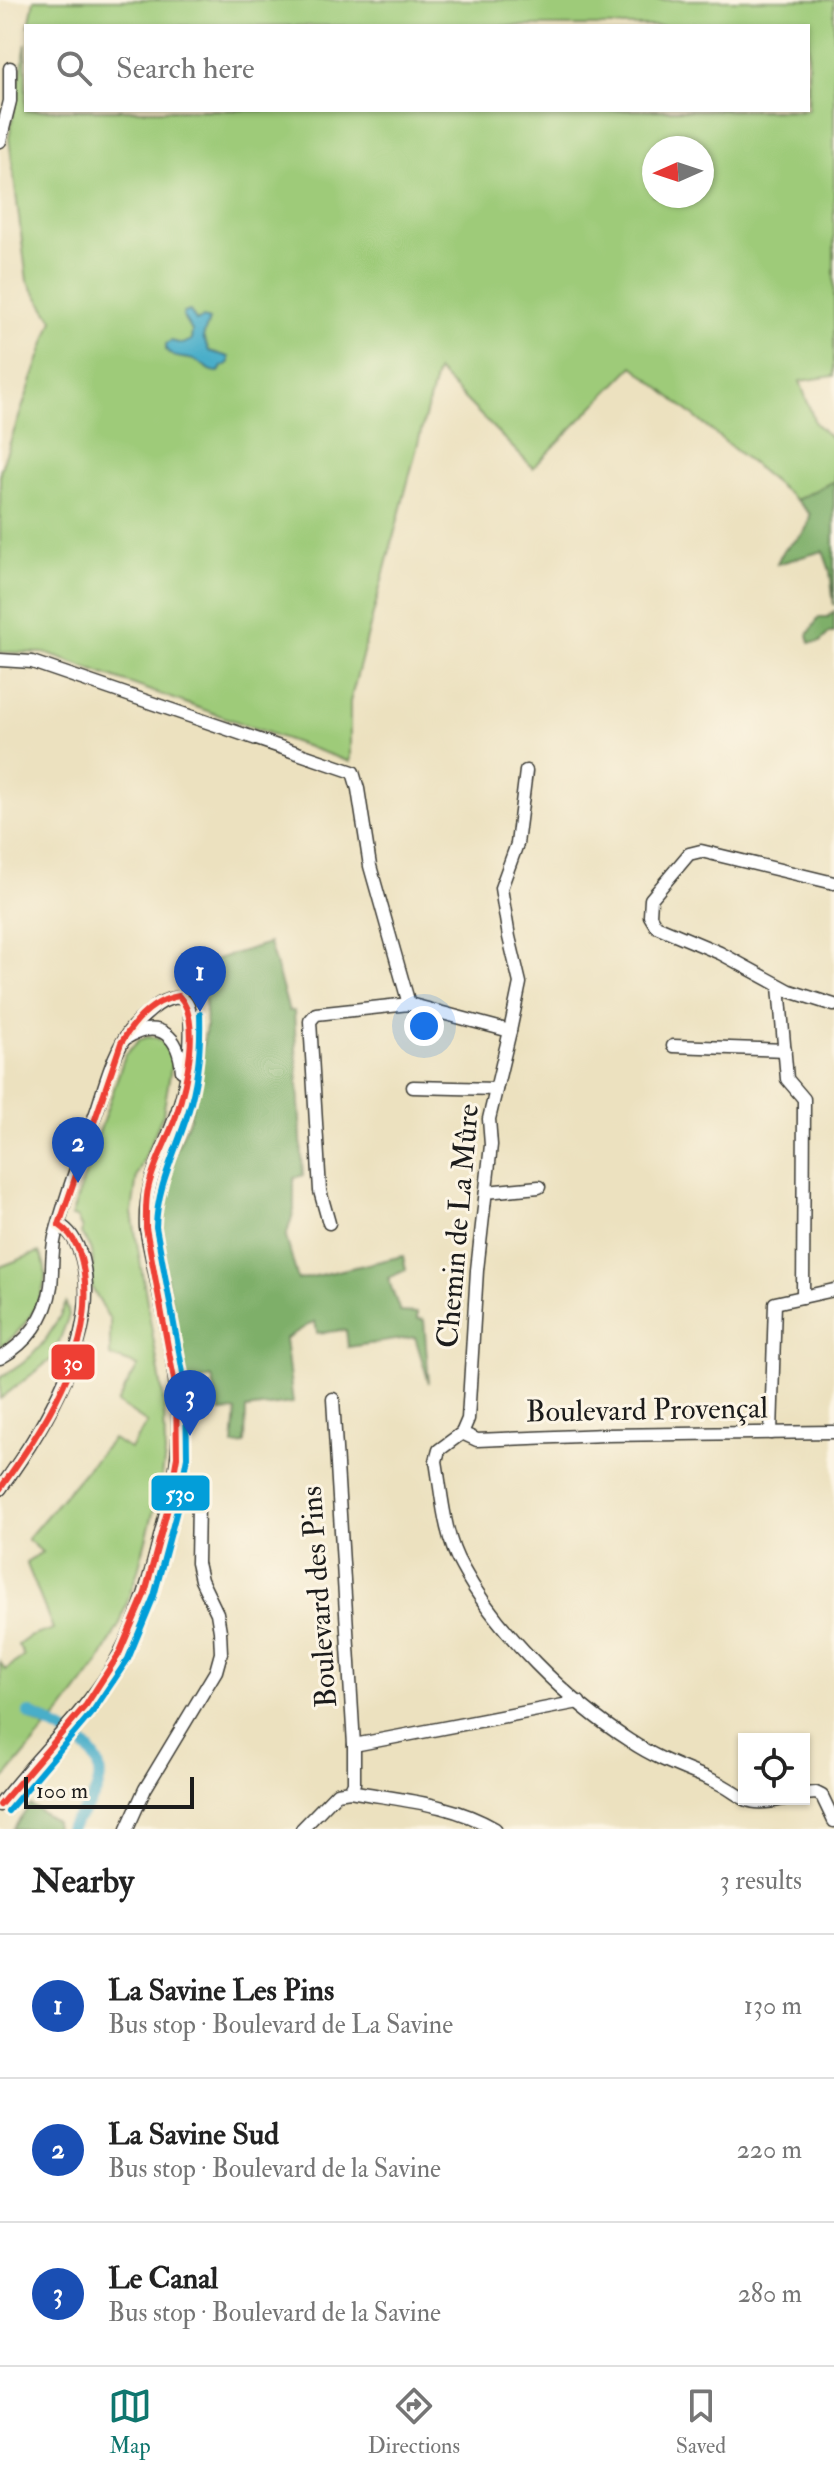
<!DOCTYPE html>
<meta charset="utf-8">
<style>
:root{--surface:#fff;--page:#f6f6f6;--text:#222;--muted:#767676;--line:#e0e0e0;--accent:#0f766e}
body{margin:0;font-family:"IM FELL Double Pica",serif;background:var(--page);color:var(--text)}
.controls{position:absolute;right:24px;bottom:24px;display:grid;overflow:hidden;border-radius:0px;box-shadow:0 2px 6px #0004}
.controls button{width:72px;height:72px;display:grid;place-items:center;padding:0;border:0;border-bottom:2px solid var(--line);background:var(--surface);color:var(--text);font:40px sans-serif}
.compass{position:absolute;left:642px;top:136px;width:72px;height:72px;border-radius:50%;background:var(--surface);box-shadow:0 2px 6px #0004;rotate:267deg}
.scale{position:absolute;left:24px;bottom:20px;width:170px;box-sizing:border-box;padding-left:8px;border:4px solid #1c1c1c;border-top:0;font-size:22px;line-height:28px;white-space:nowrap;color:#1c1c1c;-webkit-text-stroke:6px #fcf5e5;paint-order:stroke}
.you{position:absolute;left:424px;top:1026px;width:28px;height:28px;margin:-20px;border:6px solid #fff;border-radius:50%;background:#1a73e8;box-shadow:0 0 0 12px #1a73e833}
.badge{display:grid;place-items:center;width:52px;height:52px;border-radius:50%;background:var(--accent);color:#fff;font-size:26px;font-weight:700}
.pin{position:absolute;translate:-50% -66px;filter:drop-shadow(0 2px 4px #0008)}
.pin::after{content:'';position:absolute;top:42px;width:28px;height:24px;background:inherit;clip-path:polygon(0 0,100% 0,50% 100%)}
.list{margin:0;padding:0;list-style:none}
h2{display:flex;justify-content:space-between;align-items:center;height:104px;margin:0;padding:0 32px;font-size:34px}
h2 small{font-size:26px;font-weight:400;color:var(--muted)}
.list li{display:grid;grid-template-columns:52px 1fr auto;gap:24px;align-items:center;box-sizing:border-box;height:144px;padding:0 32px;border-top:2px solid var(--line)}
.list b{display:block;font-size:30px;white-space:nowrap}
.list p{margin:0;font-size:26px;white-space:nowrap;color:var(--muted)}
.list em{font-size:26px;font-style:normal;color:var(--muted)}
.icon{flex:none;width:44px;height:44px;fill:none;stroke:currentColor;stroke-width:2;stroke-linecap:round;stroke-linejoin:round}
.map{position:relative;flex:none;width:834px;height:1829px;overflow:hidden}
.search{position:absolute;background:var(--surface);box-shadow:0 2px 6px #0004;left:24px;right:24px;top:24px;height:88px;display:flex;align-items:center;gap:20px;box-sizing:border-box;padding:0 28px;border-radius:0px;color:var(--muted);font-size:30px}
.sheet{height:536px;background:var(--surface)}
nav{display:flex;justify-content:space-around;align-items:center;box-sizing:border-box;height:112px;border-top:2px solid var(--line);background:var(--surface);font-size:22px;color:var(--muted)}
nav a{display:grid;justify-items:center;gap:4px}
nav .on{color:var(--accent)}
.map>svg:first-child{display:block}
.green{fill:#9ecb79;stroke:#5d744a;stroke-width:2;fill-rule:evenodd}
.forest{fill:#7eaf69;stroke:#4d6642;stroke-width:2}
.water{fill:#49aec9;stroke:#326572;stroke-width:2}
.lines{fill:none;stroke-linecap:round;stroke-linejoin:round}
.canal{stroke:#49aec9;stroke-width:12}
.minor-casing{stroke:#3b3a34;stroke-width:15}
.minor{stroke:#fff;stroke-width:12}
.bus-1-casing{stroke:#fcf5e5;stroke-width:12}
.bus-2-casing{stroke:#fcf5e5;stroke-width:12}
.bus-1{stroke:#ee3f34;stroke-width:6}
.bus-2{stroke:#039ed9;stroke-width:6}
.labels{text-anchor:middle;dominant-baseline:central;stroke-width:6;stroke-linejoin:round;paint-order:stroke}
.street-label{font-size:30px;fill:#1c1c1c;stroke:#fcf5e5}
.line-badge{stroke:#fcf5e5;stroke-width:3}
.badge-label{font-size:22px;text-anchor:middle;font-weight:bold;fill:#fff}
</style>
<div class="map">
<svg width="834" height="1829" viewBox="0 0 834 1829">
<rect width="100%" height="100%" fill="#fcf5e5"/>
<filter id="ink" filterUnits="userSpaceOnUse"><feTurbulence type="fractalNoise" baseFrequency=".0125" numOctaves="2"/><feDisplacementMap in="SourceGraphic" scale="16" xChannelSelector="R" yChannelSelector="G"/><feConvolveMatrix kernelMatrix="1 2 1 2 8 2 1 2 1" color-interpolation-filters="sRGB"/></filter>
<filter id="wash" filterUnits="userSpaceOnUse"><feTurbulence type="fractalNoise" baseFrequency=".006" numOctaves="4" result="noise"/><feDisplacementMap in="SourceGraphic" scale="32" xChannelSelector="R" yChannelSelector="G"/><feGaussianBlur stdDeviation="1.8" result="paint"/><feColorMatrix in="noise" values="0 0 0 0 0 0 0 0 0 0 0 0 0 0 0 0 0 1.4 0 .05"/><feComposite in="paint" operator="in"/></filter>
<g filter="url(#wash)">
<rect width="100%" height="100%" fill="#ece1bf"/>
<!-- green -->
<g class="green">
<path d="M34 0H834V376L800 381 815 423 834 441V481L796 500 633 366 533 468 437 371 350 702V762L45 653 0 652V471L53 320 27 281 9 138 26 44V110H808V26H29ZM654 148H702V196H654Z"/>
<polygon points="148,1037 157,1038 168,1047 172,1062 163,1114 137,1175 132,1213 164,1402 165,1455 161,1483 138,1570 120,1623 99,1662 55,1721 32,1709 27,1718 46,1729 0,1784 0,1661 5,1670 24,1656 18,1645 29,1637 53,1629 26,1562 42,1552 27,1539 112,1439 130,1449 147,1423 117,1403 138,1366 110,1356 110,1320 92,1288 93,1260 90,1248 81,1233 82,1229 77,1218 71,1217 125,1055 139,1040"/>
<path d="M39 1252C59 1283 26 1330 0 1347V1267Z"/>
<path d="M66 1303 69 1315 53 1358 0 1399V1377C33 1362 52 1335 66 1303Z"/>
</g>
<!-- forest -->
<g class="forest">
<path d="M834 481V606L830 571 823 551 777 564C785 538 807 544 810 514L796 500Z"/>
<polygon points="834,611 834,633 829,633 820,642 810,643 808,635 819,617 828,617"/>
<polygon points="269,943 289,1011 294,1011 303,1175 294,1178 294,1210 286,1237 298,1280 403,1256 406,1270 388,1278 400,1312 417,1313 417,1319 424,1320 429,1383 415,1337 348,1347 346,1330 317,1333 315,1321 285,1339 293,1403 246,1409 245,1444 233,1445 236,1411 220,1412 212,1377 185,1385 157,1224 158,1191 190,1118 206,1027 205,1001 199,983 205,969 213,960"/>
<polygon points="30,1805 55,1821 56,1829 13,1829"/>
</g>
<!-- water -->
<path class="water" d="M190 311 196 321 203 318 209 320 203 337 209 351 229 357V363L222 367 219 372C208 372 206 365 196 361 185 356 175 361 166 350V344L171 341 183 344 191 340 192 331 183 317 184 313Z"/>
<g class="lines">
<!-- canal -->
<path class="canal" d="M29 1713C61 1732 116 1749 95 1794 89 1807 77 1818 69 1829"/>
</g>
</g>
<g filter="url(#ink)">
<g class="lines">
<!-- minor casing -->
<g class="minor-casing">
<g id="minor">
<polyline points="0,141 10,101 10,68"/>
<path d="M0 660 32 662 353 772 358 789 370 866 409 1004 510 1031 489 1119 491 1145 477 1270 468 1419 462 1433 439 1450 436 1461C442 1496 444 1536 462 1567 496 1631 569 1702 630 1741 655 1758 683 1768 712 1780 746 1795 741 1809 784 1799"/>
<polyline points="834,883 701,851 689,854 651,899 650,916 656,926 720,953 790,991 834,1005"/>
<polyline points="779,986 787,1079 804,1099 803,1297"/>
<polyline points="510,1031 520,983 509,937 501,888 517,844 526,771"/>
<path d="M126 1038C160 1018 179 1036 182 1071"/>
<polyline points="673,1046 785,1050"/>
<polyline points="413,1087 496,1089"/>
<polyline points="486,1192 539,1187"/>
<polyline points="329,1223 320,1191 310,1021 316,1014 409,1004"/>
<path d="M0 1358C27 1343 47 1317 51 1286 53 1270 51 1253 55 1237 66 1194 82 1152 97 1110 105 1085 112 1058 126 1036 132 1025 142 1018 151 1010 165 998 188 988 190 1015 193 1050 186 1091 173 1123 159 1162 144 1185 146 1228 159 1299 181 1372 178 1444 177 1478 166 1512 158 1545 147 1589 135 1630 111 1669 80 1719 35 1758 0 1805"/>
<polyline points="333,1399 354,1745 354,1783 350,1791"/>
<polyline points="462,1433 477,1440 605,1435 834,1432"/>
<polyline points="771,1433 775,1303 834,1290"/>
<path d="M0 1489C43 1430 102 1335 82 1259 78 1245 72 1231 59 1225"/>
<polyline points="354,1745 579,1702"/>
<polyline points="804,1794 816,1793 822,1796 834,1821"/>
<polyline points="127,1829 145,1789 216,1671 221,1653 220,1631 217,1613 201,1580 197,1563 198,1501 183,1492 171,1490"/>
<path d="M302 1829 337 1793 350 1791C399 1800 452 1803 495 1829"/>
</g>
</g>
<!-- minor -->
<use href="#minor" class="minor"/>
<!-- bus-1 casing -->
<g class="bus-1-casing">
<g id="bus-1">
<path d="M0 1489C43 1428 95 1352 84 1273 81 1254 76 1236 59 1225"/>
<path d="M0 1805 86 1705 119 1654 145 1593 168 1508 177 1457 176 1390 146 1228C146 1214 145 1199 149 1185 155 1161 168 1139 176 1116 186 1086 202 1020 179 996 153 1000 134 1021 121 1043L59 1225"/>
</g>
</g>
<!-- bus-2 casing -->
<g class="bus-2-casing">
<path id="bus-2" d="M8 1811 93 1711 128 1659 154 1596 177 1510 187 1457 186 1389 156 1227C157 1185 176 1152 188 1113 198 1081 201 1047 200 1014"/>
</g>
<!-- bus-1 -->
<use href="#bus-1" class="bus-1"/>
<!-- bus-2 -->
<use href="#bus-2" class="bus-2"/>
</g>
</g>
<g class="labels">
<!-- street labels -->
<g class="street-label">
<text transform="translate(458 1226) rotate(-85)">Chemin de La Mûre</text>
<text transform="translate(647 1410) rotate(-1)">Boulevard Provençal</text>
<text transform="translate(319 1597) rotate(-94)">Boulevard des Pins</text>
</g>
</g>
<g class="line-badge">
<rect x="50" y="1343" width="46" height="38" rx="8" fill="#ee3f34"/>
<rect x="150" y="1474" width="61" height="38" rx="8" fill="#039ed9"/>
</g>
<g class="badge-label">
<text x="73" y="1370">30</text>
<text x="180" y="1501">530</text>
</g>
</svg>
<div class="controls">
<button><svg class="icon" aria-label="locate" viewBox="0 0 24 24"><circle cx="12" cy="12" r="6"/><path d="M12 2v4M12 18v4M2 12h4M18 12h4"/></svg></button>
</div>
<svg class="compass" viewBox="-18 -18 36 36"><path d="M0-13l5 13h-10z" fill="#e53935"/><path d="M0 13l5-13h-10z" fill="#767676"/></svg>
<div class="scale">100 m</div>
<div class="you"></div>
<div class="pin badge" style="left:200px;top:1012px;background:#1a4fb4">1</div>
<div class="pin badge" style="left:78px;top:1183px;background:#1a4fb4">2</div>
<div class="pin badge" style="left:190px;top:1436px;background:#1a4fb4">3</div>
<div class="search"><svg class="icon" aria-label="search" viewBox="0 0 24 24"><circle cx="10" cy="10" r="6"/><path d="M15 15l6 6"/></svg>Search here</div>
</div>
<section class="sheet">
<h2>Nearby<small>3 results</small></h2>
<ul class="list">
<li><span class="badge" style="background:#1a4fb4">1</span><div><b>La Savine Les Pins</b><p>Bus stop · Boulevard de La Savine</p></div><em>130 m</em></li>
<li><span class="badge" style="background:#1a4fb4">2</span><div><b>La Savine Sud</b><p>Bus stop · Boulevard de la Savine</p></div><em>220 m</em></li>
<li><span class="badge" style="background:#1a4fb4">3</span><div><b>Le Canal</b><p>Bus stop · Boulevard de la Savine</p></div><em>280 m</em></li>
</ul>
</section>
<nav>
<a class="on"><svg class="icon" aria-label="map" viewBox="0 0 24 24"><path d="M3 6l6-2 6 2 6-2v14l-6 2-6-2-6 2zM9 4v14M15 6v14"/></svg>Map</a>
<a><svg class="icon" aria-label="directions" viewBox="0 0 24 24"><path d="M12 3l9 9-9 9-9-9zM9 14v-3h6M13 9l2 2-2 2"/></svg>Directions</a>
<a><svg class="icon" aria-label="saved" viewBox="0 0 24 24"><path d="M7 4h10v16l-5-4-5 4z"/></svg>Saved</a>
</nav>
